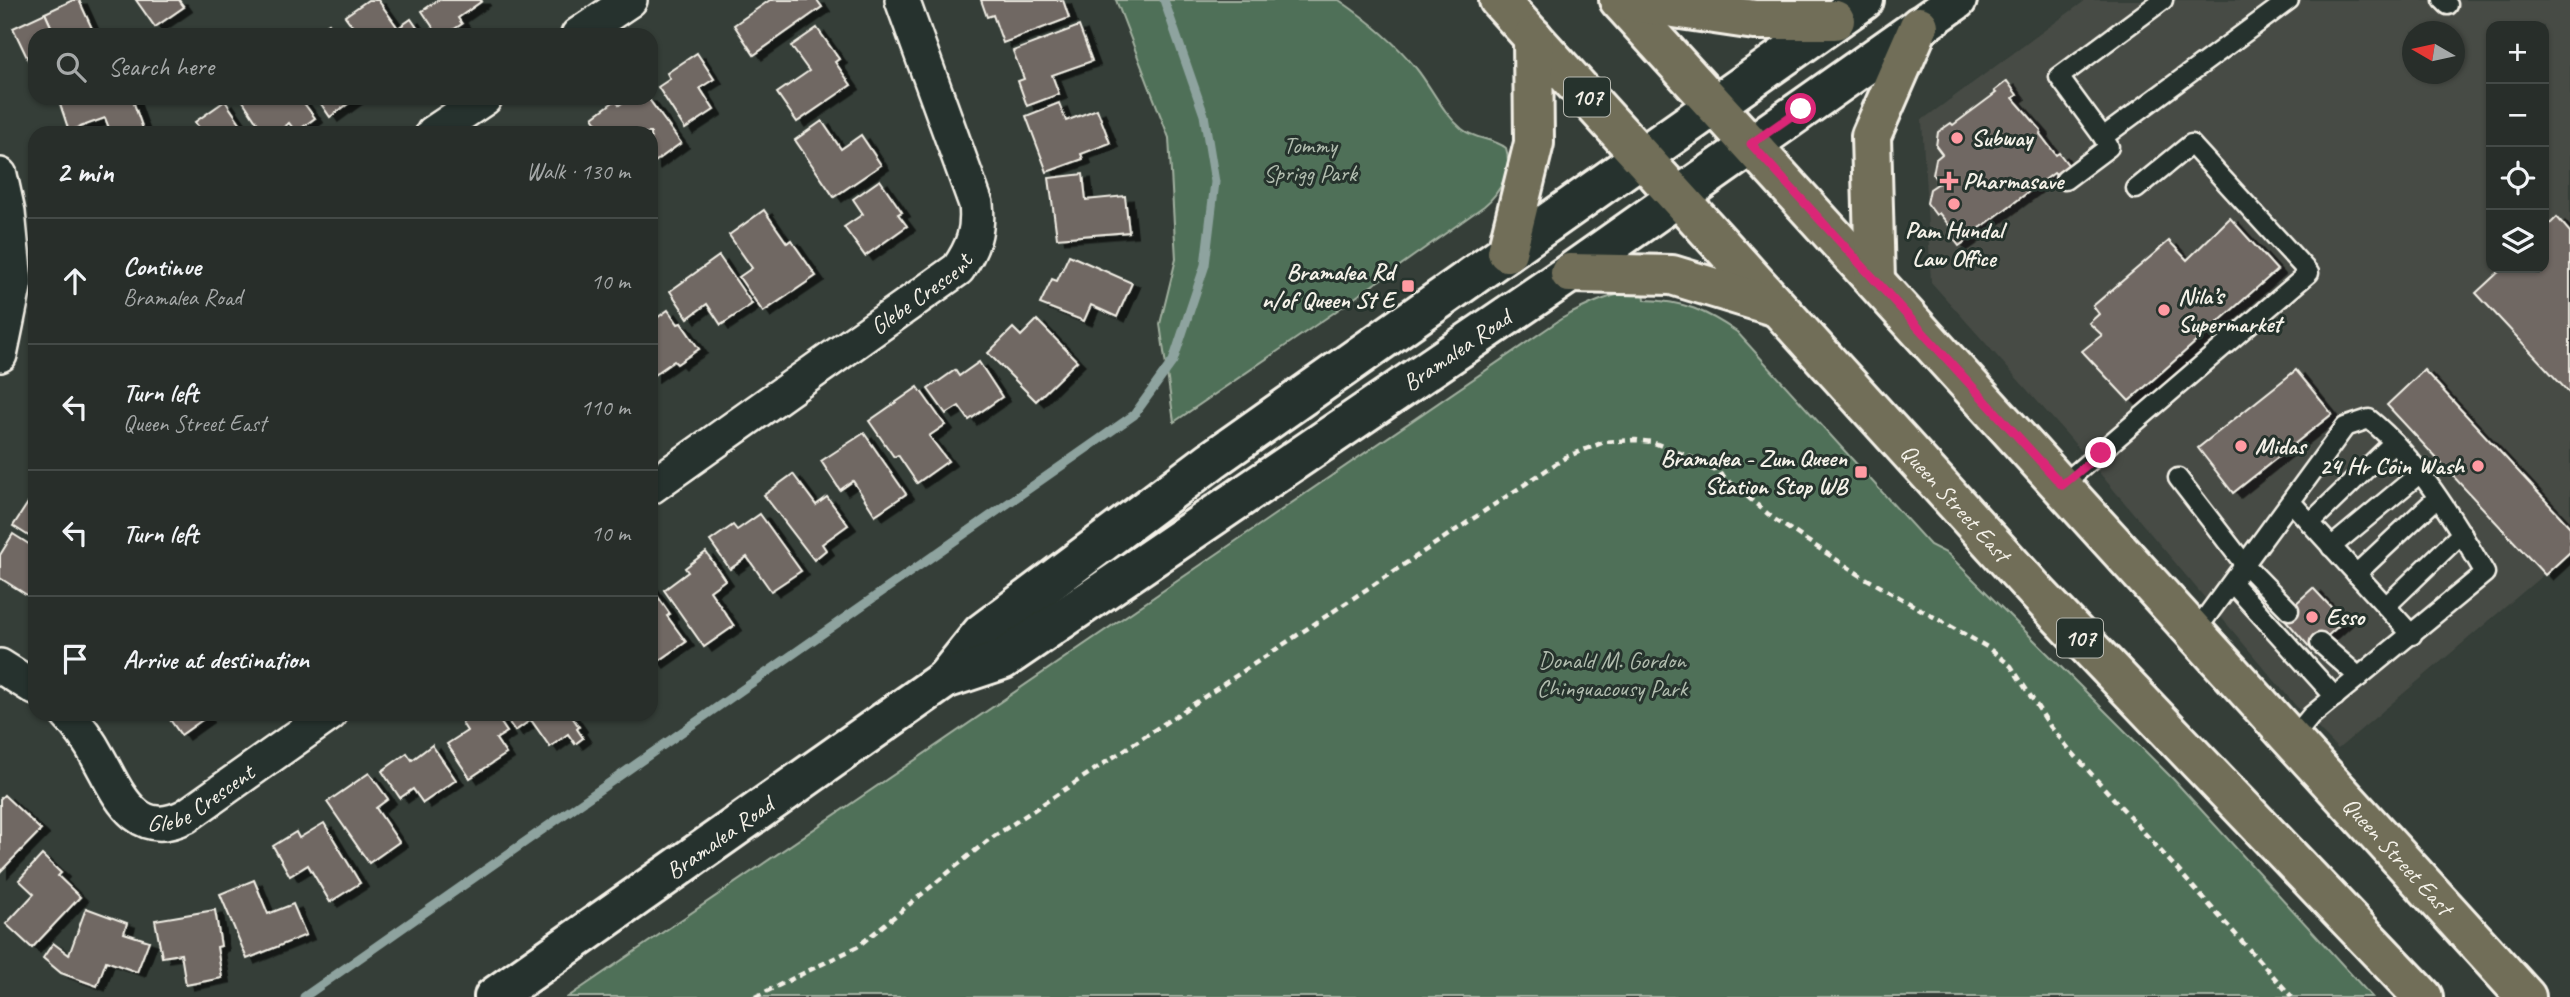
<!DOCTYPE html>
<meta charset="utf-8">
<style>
:root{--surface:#282e2a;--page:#303632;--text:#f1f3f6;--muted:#a5a8a8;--line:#444a47}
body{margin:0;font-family:Caveat,sans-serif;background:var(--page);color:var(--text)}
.controls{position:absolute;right:21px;top:21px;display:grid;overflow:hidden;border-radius:14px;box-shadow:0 2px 5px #0004}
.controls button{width:63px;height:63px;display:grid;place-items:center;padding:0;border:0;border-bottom:2px solid var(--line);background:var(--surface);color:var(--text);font:35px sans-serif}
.compass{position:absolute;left:2402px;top:21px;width:63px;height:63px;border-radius:50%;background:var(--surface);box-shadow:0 2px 5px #0004;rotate:279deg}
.stop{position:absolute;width:21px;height:21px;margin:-16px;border:5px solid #db2777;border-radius:50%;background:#fff}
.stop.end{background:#db2777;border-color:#fff;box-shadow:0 2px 7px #0008}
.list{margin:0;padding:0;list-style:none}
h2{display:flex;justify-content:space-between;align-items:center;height:91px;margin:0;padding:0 28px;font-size:30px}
h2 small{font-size:23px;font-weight:400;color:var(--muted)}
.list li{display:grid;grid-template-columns:46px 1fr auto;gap:21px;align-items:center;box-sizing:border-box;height:126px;padding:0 28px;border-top:2px solid var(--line)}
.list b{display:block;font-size:26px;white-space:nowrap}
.list p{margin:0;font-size:23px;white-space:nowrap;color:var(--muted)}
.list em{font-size:23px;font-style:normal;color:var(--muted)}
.icon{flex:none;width:38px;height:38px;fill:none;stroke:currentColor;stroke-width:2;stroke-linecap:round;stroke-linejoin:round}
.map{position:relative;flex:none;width:2570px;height:997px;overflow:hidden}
.search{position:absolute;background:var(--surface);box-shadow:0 2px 5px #0004;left:28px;top:28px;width:630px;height:77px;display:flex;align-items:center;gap:18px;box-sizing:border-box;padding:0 24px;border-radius:21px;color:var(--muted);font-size:26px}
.panel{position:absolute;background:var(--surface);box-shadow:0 2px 5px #0004;left:28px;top:126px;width:630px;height:595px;border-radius:21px}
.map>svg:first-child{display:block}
.built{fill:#474b45;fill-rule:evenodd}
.green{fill:#507059;stroke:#a2b0a0;stroke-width:2}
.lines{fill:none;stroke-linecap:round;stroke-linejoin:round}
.stream{stroke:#8ea39f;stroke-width:9}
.building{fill:#706863;stroke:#f4f1e8;stroke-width:2;filter:url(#shadow)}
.lane-casing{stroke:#f4f1e8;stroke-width:23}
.street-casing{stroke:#f4f1e8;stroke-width:38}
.secondary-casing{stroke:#f4f1e8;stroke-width:44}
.primary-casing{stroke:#f4f1e8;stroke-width:44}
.path{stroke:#f4f1e8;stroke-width:4.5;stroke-dasharray:7 5;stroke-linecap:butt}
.lane{stroke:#26332d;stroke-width:18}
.street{stroke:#26332d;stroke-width:33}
.secondary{stroke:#26332d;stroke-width:38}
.primary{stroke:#716e59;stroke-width:38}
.route{stroke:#db2777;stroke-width:9}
.poi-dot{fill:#ff9aa2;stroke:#26332d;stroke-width:2.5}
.labels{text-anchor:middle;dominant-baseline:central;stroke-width:6;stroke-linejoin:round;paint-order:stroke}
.shield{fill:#26332d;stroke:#b6b8b0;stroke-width:2}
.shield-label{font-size:23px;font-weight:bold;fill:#f4f1e8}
.poi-label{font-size:24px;font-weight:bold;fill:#f4f1e8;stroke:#26332d;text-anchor:start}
.park-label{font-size:24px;fill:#b2bdaf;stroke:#26332d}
.street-label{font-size:24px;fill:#f4f1e8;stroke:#26332d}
</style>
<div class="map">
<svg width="2570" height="997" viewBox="0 0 2570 997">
<defs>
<filter id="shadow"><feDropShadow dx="8" dy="4.5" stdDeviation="0" flood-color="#0009"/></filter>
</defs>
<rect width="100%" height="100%" fill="#353e38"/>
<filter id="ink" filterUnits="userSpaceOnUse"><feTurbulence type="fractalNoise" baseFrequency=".0143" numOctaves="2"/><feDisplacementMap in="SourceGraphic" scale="14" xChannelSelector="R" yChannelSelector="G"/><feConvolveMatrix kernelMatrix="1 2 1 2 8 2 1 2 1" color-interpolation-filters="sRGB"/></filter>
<g filter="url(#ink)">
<!-- built -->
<path class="built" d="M2086 0H2570V552L2338 749 2296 706 2070 438 1931 282 1922 120ZM2491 26H2544V268H2491ZM2412 32H2454V74H2412Z"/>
<!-- green -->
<g class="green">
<path d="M1116 0H1339C1368 20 1394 41 1416 68 1432 88 1442 112 1462 129 1475 140 1494 138 1506 148 1513 170 1500 193 1484 206L1332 314 1174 422 1160 324 1176 259 1169 138Z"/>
<path d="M1644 290 1645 300C1684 301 1706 311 1737 332L1930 545 1948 554 2174 780 2372 997H568L1561 319C1588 304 1612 293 1644 290Z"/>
</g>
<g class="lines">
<!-- stream -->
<polyline class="stream" points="304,997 1134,415 1173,361 1205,265 1215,182 1204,115 1164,0"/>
</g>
<!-- building -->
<g class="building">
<polygon points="73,0 79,0 95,35 55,35 45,13"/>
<polygon points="136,0 179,0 184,7 155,27"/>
<polygon points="368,0 378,0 398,28 411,19 422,35 359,35 345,16"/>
<polygon points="438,0 481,0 482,1 458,18 462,24 445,35 438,35 422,11"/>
<polygon points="770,0 817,0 822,7 754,55 734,25"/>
<polygon points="981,0 1063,0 1069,18 1003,43 993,15 987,17"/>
<polygon points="45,13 55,35 35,35 34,72 13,28"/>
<polygon points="329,23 338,35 312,35"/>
<polygon points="1079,26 1092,61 1052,75 1059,94 1027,106 1018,81 1024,79 1013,51"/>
<polygon points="817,28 839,59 835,62 851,85 797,122 777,93 809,71 791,46"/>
<polygon points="697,53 714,79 700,88 714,110 685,129 658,87 670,79 667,73"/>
<polygon points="2007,81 2017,95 2013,98 2041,130 2040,134 2056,155 2059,153 2069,166 2056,175 2054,173 1972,234 1973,236 1959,246 1949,233 1953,230 1939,213 1936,215 1927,203 1930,189 1939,183 1933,175 1936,159 1942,154 1936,146 1938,132 1951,123 1953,125 1996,93 1994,91"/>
<polygon points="58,98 132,98 144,132 111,133 105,118 69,131"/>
<polygon points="241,98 300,98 315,118 296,132 289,123 282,129 285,133 264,133"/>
<polygon points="317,98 356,98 330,117"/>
<polygon points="629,98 648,98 681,143 652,164 651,133 604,133 593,117 616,100 619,105"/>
<polygon points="225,101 247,133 203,133 195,122"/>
<polygon points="1059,103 1066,121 1097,109 1110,143 1081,154 1083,159 1047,172 1026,116"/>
<polygon points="822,121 841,149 861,135 881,165 834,197 795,140"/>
<polygon points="1083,174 1086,200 1125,196 1129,232 1057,238 1049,178"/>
<polygon points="880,180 902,212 898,214 907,226 865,256 844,227 863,214 853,199"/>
<polygon points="764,210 787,243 791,240 816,276 763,312 739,277 752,268 729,235"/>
<polygon points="2557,217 2570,232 2570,394 2476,293 2503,268 2544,268 2544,230"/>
<polygon points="2230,218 2277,270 2129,401 2082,351 2102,335 2089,323 2099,314 2093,306 2169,241 2187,260"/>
<polygon points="1069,255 1132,283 1117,317 1091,305 1084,321 1040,304 1052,279 1057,281"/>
<polygon points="719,256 752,304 721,325 707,304 688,318 670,291"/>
<polygon points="668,310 678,324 681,323 699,349 677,364 674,361 651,377 651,316 654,320"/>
<polygon points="1037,320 1077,361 1036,401 988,353 1013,328 1021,336"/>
<polygon points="979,362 1002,397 969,420 959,406 946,414 928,389 955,370 959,376"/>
<polygon points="2296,370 2332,414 2233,493 2198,448"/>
<polygon points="2424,370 2570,527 2570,552 2545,575 2387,405"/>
<polygon points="918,387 945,425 929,436 948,461 917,483 898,455 894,457 869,421"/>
<polygon points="864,433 906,494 875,515 853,481 840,490 821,461"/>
<polygon points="793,474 816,505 827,497 848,525 822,544 826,550 814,560 764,495"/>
<polygon points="35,492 35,540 13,526"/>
<polygon points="760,514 801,571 771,591 747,557 730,569 710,541 733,525 737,530"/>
<polygon points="13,534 35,548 35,600 0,578 0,555"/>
<polygon points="706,552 725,580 710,591 734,626 704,647 664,590 688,572 685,568"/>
<polygon points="651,587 670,614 667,616 686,642 656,663 651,656"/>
<polygon points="2313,588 2344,621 2312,650 2282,616"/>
<polygon points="166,714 203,714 205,718 181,735"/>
<polygon points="475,714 495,714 507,732 496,739 506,754 470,778 447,744 467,731 462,723"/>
<polygon points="503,714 570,714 579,727 577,729 583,738 575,744 568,734 550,747 531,720 515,731"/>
<polygon points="432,745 456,780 423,803 413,789 400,798 382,771 407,753 412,760"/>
<polygon points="369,773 388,799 376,808 399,842 369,863 327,802"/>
<polygon points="4,795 41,830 0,872 0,799"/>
<polygon points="324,823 360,883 330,902 308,865 290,876 273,846 296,832 299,838"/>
<polygon points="42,855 61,873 58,876 80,897 32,948 6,924 34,894 19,880"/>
<polygon points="254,880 268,914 293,904 306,935 247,959 220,894"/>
<polygon points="86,908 127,923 124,933 149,941 137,972 106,961 97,986 61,973 43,958 53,943 69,955"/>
<polygon points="215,910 221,946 217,947 222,978 186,985 181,954 162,957 155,920"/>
</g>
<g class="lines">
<!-- lane casing -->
<g class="lane-casing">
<g id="lane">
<polyline points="2163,0 2059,77 2103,137 2289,0"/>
<polyline points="2443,0 2448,5"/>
<polyline points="2065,180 2109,147 2103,137"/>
<polyline points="2178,478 2245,565 2289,610"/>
<polyline points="2062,485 2309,273 2191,144 2136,189"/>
<polyline points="2291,502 2412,635"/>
<polyline points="2310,523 2394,442"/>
<polyline points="2331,547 2419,474"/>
<polyline points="2356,574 2437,498"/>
<polyline points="2232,583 2335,697"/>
<polyline points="2386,606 2462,533"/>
<path d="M2195 632 2345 427 2369 419C2417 458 2454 520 2485 573L2311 716 2292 739"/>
<polyline points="2320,643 2359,677"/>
</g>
</g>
<!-- street casing -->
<g class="street-casing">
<g id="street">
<polyline points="578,35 630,0"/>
<polyline points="433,133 485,98"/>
<polyline points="0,175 8,212 15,282 0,355"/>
<path id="s1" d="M651 487 958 269C973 248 979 230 976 204L902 0"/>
<polyline points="0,666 35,688"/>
<path id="s2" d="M67 714C80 727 90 742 99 759 119 795 136 841 186 816L330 714"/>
</g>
</g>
<!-- secondary casing -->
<g class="secondary-casing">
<g id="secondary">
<polyline points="945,679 982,633 1212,460 1864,0"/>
<path id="s3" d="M494 997 945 679 1002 660 1570 273 1957 0"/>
</g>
</g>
<!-- primary casing -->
<g class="primary-casing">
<g id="primary">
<path id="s4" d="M1499 0 2040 596 2423 997"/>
<path id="s5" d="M1619 0 2526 997"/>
<polyline points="1620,0 1755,20 1835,20"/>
<polyline points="1507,252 1534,143 1533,37"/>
<polyline points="1570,273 1672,275 1777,307"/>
<polyline points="1875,280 1871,136 1919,26"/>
</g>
</g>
<!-- path -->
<polyline class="path" points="755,997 857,947 987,841 1566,457 1604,442 1635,440 1652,442 1695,459 1719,473 1774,519 1860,575 1987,647 2011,666 2050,726 2069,749 2292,997"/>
<!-- lane -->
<use href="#lane" class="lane"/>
<!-- street -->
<use href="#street" class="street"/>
<!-- secondary -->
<use href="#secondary" class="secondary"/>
<!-- primary -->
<use href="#primary" class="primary"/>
</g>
</g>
<g class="lines" filter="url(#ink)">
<!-- route -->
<polyline class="route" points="1801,109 1751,144 2062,485 2101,453"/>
</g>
<!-- markers -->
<g class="poi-dot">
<circle cx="1957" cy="138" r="7"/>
<path d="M1945.5 170.5h7v7h7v7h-7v7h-7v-7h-7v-7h7z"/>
<circle cx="1954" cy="204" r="7"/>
<rect x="1401" y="279" width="14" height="14" rx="3.5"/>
<circle cx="2164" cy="310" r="7"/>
<circle cx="2241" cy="446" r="7"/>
<circle cx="2478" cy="466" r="7"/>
<rect x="1854" y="465" width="14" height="14" rx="3.5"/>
<circle cx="2312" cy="617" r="7"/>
</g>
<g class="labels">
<!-- shield labels -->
<g class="shield">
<rect x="1564" y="77.5" width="46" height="39" rx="5"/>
<rect x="2057" y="618.5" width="46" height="39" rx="5"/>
</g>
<g class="shield-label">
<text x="1587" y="97">107</text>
<text x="2080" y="638">107</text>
</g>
<!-- poi labels -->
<g class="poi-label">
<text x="1971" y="138">Subway</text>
<text x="1963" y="181">Pharmasave</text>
<text x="1954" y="230" text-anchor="middle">Pam Hundal<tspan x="1954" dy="28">Law Office</tspan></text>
<text x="1394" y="272" text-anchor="end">Bramalea Rd<tspan x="1394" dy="28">n/of Queen St E</tspan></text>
<text x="2178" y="296">Nila’s<tspan x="2178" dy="28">Supermarket</tspan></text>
<text x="2255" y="446">Midas</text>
<text x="1847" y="458" text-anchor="end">Bramalea - Zum Queen<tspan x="1847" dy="28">Station Stop WB</tspan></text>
<text x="2464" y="466" text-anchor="end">24 Hr Coin Wash</text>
<text x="2326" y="617">Esso</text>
</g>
<!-- park labels -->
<g class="park-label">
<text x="1310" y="145">Tommy<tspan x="1310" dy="28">Sprigg Park</tspan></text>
<text x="1612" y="660">Donald M. Gordon<tspan x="1612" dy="28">Chinguacousy Park</tspan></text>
</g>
<!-- street labels -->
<g class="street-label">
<text stroke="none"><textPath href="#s1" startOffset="332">Glebe Crescent</textPath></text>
<text stroke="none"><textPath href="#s3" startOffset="1162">Bramalea Road</textPath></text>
<text stroke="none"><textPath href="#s4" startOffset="679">Queen Street East</textPath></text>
<text stroke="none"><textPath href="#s2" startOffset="196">Glebe Crescent</textPath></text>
<text stroke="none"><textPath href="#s3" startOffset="276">Bramalea Road</textPath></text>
<text stroke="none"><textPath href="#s5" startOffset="1157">Queen Street East</textPath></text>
</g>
</g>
</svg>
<div class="controls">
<button>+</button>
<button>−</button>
<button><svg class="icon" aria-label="locate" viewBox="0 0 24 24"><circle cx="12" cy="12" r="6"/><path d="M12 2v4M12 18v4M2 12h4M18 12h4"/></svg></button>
<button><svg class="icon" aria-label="layers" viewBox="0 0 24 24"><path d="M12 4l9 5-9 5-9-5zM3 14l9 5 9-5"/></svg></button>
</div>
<svg class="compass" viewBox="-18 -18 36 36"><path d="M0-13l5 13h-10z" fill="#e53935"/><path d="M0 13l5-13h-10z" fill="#a5a8a8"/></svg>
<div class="stop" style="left:1801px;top:109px"></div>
<div class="stop end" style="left:2101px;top:453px"></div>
<div class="search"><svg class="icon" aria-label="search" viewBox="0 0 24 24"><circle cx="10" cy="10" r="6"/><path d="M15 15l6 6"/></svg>Search here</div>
<section class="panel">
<h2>2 min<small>Walk · 130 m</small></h2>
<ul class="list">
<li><svg class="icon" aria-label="ahead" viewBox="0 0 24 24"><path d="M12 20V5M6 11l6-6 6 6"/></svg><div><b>Continue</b><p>Bramalea Road</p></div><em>10 m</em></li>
<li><svg class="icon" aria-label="left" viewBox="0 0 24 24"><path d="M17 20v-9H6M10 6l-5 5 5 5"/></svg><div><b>Turn left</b><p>Queen Street East</p></div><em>110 m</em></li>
<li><svg class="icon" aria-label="left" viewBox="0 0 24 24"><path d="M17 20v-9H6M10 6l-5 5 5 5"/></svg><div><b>Turn left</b></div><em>10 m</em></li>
<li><svg class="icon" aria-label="arrive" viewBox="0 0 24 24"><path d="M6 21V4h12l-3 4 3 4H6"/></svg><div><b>Arrive at destination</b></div></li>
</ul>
</section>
</div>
